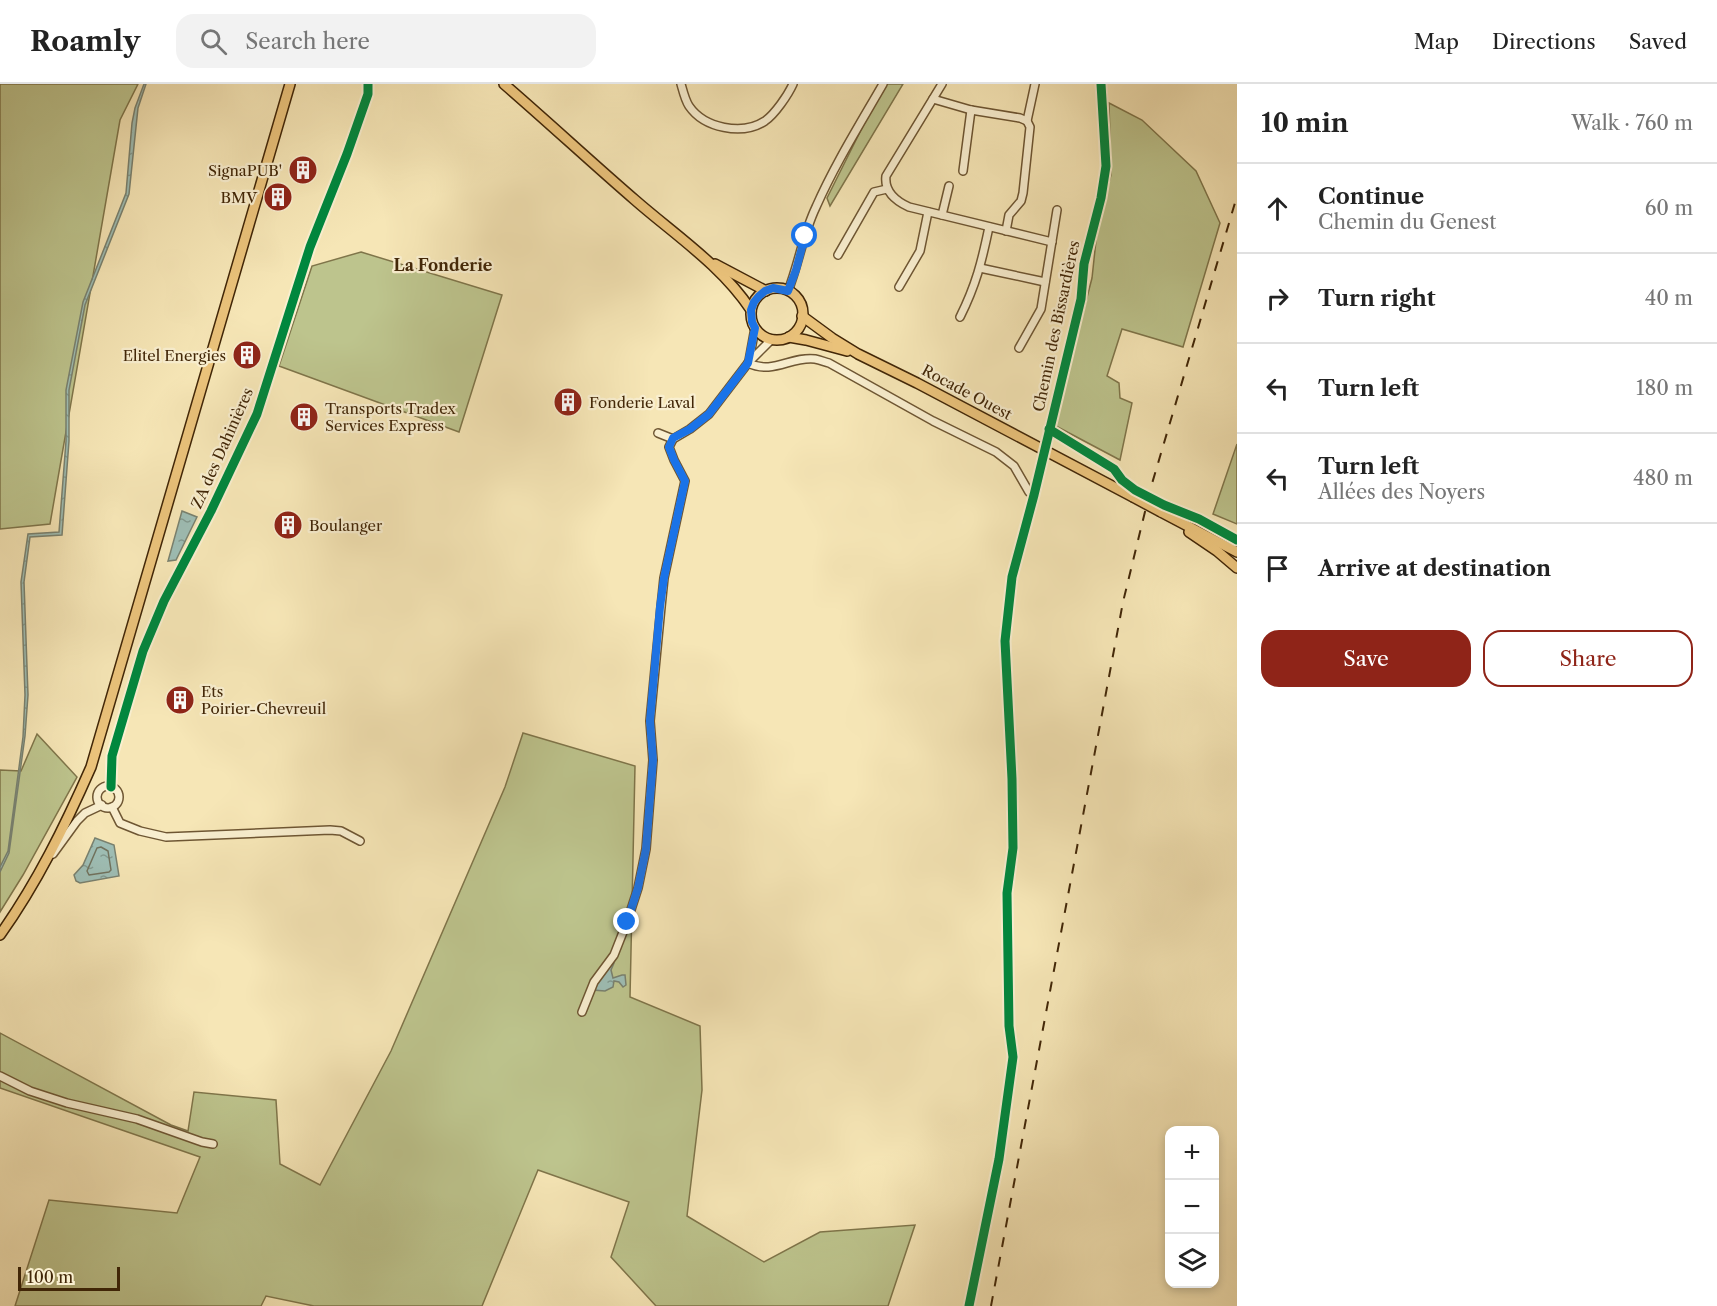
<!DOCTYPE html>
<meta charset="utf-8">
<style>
:root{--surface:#fff;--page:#f2f2f2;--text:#222;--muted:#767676;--line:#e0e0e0;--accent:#8f2418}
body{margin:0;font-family:"Libre Caslon Text",serif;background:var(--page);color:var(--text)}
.controls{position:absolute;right:18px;bottom:18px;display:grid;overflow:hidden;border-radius:12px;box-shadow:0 3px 9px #0003}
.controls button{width:54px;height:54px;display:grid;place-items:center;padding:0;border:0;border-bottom:2px solid var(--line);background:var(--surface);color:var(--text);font:30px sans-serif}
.scale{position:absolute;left:18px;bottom:15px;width:102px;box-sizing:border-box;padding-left:6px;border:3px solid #412607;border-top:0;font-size:16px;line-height:21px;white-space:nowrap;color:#412607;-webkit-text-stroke:4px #f9efd0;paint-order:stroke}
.stop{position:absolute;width:18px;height:18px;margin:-14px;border:4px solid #1a73e8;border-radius:50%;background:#fff}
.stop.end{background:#1a73e8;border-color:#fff;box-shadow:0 2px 6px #0008}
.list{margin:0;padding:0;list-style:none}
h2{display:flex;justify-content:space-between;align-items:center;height:78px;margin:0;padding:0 24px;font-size:26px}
h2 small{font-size:20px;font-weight:400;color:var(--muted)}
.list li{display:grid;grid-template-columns:39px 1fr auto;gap:18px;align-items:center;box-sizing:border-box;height:90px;padding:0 24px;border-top:2px solid var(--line)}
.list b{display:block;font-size:22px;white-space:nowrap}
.list p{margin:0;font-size:20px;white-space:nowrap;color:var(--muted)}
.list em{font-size:20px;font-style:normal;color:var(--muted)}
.actions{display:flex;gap:12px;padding:18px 24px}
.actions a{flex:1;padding:14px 0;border:2px solid var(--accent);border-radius:18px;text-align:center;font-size:21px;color:var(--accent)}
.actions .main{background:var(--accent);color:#fff}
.icon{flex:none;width:33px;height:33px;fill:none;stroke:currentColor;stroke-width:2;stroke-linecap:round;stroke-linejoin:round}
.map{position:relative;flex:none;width:1237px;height:1222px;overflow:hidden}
header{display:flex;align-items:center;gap:36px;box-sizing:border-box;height:84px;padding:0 30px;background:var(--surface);border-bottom:2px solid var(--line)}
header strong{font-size:28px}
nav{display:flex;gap:33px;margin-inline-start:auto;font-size:21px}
.search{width:420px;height:54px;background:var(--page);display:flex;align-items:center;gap:15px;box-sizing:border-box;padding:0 21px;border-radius:18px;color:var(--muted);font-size:22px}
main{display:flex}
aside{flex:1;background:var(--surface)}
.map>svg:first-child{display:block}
.green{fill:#bdc48d;stroke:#7f754a;stroke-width:1.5}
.water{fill:url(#water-ripples);stroke:#79816f;stroke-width:1.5}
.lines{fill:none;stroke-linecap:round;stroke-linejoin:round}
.shore{stroke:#70725e;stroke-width:1.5}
.minor-tunnel{stroke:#d2c093;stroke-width:7;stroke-dasharray:7 3.5;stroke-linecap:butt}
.minor-casing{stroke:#6e5633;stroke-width:10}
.major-casing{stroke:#412607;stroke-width:12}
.minor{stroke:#f9efd0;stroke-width:7}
.major{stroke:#ebc37b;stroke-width:9}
.rail{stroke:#412607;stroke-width:2;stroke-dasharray:10 10;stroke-linecap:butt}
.major-bridge-casing{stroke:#412607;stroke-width:12;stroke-linecap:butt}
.major-bridge{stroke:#ebc37b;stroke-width:9}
.cycleway-casing{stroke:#f9efd0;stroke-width:13}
.cycleway{stroke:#00873e;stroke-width:9}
.route{stroke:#1a73e8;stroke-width:8}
.labels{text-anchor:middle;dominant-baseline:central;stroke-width:4.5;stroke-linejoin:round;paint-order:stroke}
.poi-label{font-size:15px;fill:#412607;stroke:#f9efd0;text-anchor:start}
.street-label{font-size:15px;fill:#412607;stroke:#f9efd0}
.neighbourhood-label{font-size:16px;font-weight:bold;fill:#412607;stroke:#f9efd0}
</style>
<header>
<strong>Roamly</strong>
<div class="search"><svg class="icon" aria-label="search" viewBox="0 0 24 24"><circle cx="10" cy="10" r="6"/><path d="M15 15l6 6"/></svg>Search here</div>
<nav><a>Map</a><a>Directions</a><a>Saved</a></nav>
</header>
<main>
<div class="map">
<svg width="1237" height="1222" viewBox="0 0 1237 1222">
<defs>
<pattern id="water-ripples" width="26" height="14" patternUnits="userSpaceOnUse" patternTransform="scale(1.5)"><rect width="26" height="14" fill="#9ebeb5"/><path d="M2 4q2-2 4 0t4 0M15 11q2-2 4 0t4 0" fill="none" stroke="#829a91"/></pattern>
</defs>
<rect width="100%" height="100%" fill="#f6e6b6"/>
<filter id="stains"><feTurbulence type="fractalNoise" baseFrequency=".00333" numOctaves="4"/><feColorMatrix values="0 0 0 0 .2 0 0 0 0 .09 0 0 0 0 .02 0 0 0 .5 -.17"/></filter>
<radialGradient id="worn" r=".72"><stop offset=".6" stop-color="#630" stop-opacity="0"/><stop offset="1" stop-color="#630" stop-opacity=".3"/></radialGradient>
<!-- green -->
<g class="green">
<polygon points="0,0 138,0 120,36 50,440 0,445"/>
<polygon points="884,0 903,0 830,122 827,114"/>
<polygon points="1109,19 1142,36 1196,87 1220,139 1183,263 1122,245 1107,292 1119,299 1120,314 1132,319 1120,376 1054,341 1092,194 1098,138 1111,91"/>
<polygon points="361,168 502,211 459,348 279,282 312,182"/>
<polygon points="1237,360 1237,440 1213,430"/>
<polygon points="523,649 635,682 630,913 700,942 702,1006 687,1132 764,1178 820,1148 915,1141 888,1222 656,1222 611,1173 629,1118 538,1086 482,1222 314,1222 266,1212 261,1222 15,1222 49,1116 177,1129 200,1073 0,1004 0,949 171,1041 188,1047 194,1008 276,1016 280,1080 320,1101 391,967 505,703"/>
<polygon points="37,650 77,693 23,791 0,828 0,686 21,687"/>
</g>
<!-- water -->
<g class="water">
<polygon points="144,0 146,0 138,24 129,110 85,221 69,306 69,357 62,451 30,453 24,498 28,611 25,652 9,769 0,788 0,783 8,767 23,653 25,611 21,498 28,450 59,448 66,357 66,306 83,218 126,109 132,39 135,24"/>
<polygon points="182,427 197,433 176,476 168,477"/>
<polygon points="95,754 114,761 119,792 80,799 76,797 74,791 83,781"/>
<polygon points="609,878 614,879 611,886 613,894 622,891 625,891 626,901 623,903 619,898 614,897 613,903 605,907 593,906"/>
</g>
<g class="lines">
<!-- shore -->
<polygon class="shore" points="101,763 108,767 111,786 109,788 89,791 87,787 97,764"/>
<!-- minor-tunnel -->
<polyline class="minor-tunnel" points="1040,387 1049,345"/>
<!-- minor casing -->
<g class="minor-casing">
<g id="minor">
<path d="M681 0C683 7 685 16 689 22 704 44 742 52 765 37 775 30 788 11 793 0"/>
<path d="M942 0 886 92C884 108 896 117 909 123L1052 158"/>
<polyline points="933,15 971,26 1020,34 1027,37"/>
<polyline points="963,87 971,26"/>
<polyline points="942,131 949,102"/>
<polyline points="1006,147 1009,131 1021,117 1023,109 1030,43 1027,37 1035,0"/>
<polyline points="838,171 874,108 887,105"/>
<polyline points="980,184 1045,198"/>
<polyline points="899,203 920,167 928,128"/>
<path d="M788 207C799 179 803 150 816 123 835 80 860 40 883 0"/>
<path d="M960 233C976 201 982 177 989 143"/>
<polyline points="1019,264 1041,225 1057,126"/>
<polyline points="749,277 755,244"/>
<path d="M748 279C773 291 791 272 815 275 820 276 825 278 829 279L933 337 996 368 1014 382 1029 408 1034 411"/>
<polyline points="1049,345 1081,215 1084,180 1101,114 1106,82 1101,0"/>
<polyline points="658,349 673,355"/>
<circle cx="108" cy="713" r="11"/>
<polyline points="111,703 112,672 143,567 164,517 211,427 257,330 310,163 347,70 368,10 368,0"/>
<polyline points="112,723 120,739 140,747 166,753 330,746 341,747 360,757"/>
<polyline points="53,770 77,737 85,729 102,721"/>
<polyline points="582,928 594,898 614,871 627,838 638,804 646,765 653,676 650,637 661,523 664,494 685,397 674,376 669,363 673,355 690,345 709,330 748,279 772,255"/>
<polyline points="0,992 30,1007 67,1019 137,1035 202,1058 213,1060"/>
<polyline points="969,1222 999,1075 1013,973 1009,942 1007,809 1013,764 1012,695 1005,557 1012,493 1040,387"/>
</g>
</g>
<!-- major casing -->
<g class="major-casing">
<g id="major">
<path d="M504 0C548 38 591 78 635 116 675 151 721 181 751 226"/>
<polyline points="715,180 766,207"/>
<circle cx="777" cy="230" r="26"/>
<polyline points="802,232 832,254 858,270 917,299 1133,413"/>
<polyline points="789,253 806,256 847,267"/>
<polyline points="1161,428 1237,468"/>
<polyline points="1189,448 1217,467 1237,484"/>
<path d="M0 851C37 799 65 742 91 683L290 0"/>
</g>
</g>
<!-- minor -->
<use href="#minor" class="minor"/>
<!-- major -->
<use href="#major" class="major"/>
<!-- rail -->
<polyline class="rail" points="991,1222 1123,518 1151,403 1237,112"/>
<!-- major-bridge casing -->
<g class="major-bridge-casing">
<polyline id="major-bridge" points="1133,413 1161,428"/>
</g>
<!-- major-bridge -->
<use href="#major-bridge" class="major-bridge"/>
<!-- cycleway casing -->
<g class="cycleway-casing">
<g id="cycleway">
<polyline points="1049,345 1114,385 1122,396 1135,406 1164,421 1199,435 1237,456"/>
<polyline points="111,703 112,672 143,567 164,517 211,427 257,330 310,163 347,70 368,10 368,0"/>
<polyline points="969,1222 999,1075 1013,973 1009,942 1007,809 1013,764 1012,695 1005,557 1012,493 1034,411 1081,215 1084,180 1101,114 1106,82 1101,0"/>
</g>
</g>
<!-- cycleway -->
<use href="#cycleway" class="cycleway"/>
</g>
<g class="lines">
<!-- route -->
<polyline class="route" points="627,838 638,804 646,765 653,676 650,637 660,523 664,494 685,397 674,376 669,363 673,354 690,345 709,330 748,279 755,244 752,238 751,226 754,218 759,212 765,207 773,204 788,207 796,186 805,152"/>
</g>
<!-- icons -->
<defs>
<g id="building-disc" transform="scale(1.5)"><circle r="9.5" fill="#8f2418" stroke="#f9efd0"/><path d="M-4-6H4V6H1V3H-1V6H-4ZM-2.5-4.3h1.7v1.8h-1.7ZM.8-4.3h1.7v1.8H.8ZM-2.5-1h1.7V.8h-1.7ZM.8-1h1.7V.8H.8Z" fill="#fff"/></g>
</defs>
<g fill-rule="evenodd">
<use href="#building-disc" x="303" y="86"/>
<use href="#building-disc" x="278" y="113"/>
<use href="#building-disc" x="247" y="271"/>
<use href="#building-disc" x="568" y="318"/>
<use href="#building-disc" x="304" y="333"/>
<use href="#building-disc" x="288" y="441"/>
<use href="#building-disc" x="180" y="616"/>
</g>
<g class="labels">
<!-- poi labels -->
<g class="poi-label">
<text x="282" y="86" text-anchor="end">SignaPUB'</text>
<text x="257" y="113" text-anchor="end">BMV</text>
<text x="226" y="271" text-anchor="end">Elitel Energies</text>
<text x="589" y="318">Fonderie Laval</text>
<text x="325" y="324">Transports Tradex<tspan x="325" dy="17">Services Express</tspan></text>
<text x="309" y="441">Boulanger</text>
<text x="201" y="607">Ets<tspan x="201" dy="17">Poirier-Chevreuil</tspan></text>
</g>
<!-- street labels -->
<g class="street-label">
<text transform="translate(1056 242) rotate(-78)">Chemin des Bissardières</text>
<text transform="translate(967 308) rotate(28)">Rocade Ouest</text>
<text transform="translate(222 364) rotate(-66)">ZA des Dahinières</text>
</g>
<!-- neighbourhood labels -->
<g class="neighbourhood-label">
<text x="443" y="181">La Fonderie</text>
</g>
</g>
<rect width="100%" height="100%" filter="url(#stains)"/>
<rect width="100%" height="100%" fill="url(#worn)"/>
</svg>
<div class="controls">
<button>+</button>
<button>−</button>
<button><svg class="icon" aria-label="layers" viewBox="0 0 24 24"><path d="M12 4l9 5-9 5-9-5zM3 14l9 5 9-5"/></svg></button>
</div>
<div class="scale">100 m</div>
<div class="stop" style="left:805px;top:152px"></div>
<div class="stop end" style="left:627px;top:838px"></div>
</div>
<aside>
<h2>10 min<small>Walk · 760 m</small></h2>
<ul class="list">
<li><svg class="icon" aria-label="ahead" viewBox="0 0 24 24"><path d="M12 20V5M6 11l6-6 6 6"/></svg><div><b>Continue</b><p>Chemin du Genest</p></div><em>60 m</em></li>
<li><svg class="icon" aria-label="right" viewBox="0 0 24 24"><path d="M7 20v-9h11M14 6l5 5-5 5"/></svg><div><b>Turn right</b></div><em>40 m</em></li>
<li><svg class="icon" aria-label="left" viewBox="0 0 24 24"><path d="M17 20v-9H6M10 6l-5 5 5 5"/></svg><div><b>Turn left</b></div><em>180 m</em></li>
<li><svg class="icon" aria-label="left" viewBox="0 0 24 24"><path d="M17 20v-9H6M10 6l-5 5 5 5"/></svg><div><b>Turn left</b><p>Allées des Noyers</p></div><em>480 m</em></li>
<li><svg class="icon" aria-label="arrive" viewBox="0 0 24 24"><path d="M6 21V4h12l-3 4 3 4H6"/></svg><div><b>Arrive at destination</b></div></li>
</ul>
<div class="actions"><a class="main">Save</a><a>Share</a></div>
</aside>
</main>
